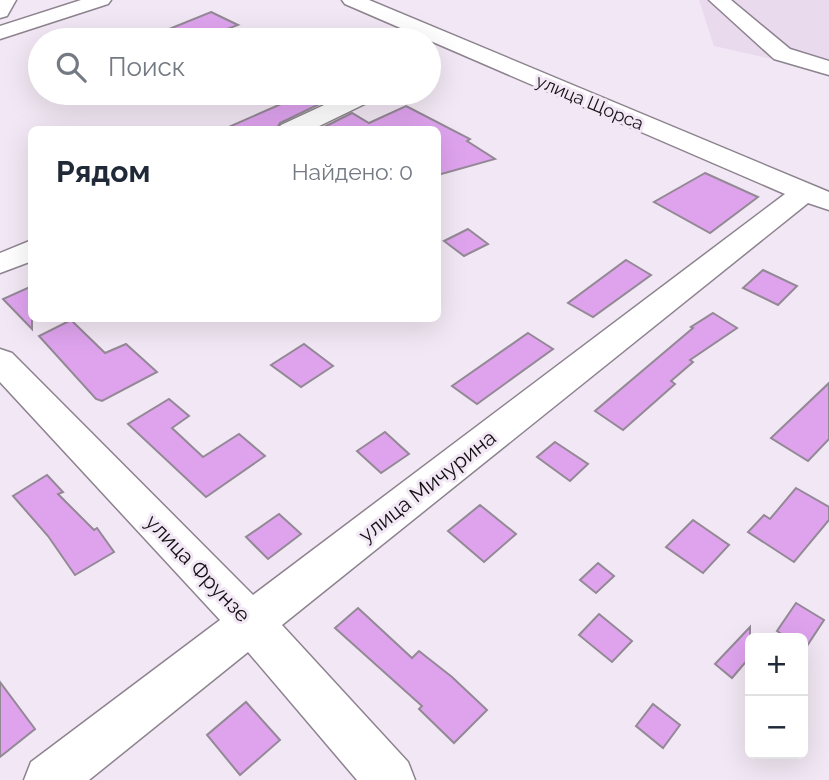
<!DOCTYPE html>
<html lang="ru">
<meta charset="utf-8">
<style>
:root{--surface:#fff;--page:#f2f2f3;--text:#1f2937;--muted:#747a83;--line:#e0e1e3}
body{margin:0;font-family:Raleway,sans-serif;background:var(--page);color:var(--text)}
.controls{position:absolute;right:21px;bottom:21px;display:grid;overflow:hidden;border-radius:10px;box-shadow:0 7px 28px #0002}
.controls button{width:63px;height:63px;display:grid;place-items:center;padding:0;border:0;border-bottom:2px solid var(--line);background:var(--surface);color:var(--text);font:35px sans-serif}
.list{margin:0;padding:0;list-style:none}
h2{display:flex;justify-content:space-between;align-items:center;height:91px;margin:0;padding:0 28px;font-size:30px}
h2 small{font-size:23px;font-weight:400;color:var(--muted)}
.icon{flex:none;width:38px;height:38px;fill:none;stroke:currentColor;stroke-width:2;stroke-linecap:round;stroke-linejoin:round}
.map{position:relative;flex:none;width:829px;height:780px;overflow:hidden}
.search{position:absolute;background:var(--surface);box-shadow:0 7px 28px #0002;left:28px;top:28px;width:413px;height:77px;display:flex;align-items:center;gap:18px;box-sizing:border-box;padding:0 24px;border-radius:38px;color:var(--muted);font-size:26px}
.panel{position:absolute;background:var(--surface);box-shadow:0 7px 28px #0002;left:28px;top:126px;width:413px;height:196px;border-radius:10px}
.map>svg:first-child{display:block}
.built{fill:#eadaee}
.building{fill:#dfa3ee;stroke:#938995;stroke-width:2}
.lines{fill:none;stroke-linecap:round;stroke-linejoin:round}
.minor-casing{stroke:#8d838f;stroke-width:3}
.minor{fill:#fff;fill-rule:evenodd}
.labels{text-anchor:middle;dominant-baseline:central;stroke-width:6;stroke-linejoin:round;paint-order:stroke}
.far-street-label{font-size:18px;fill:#130f13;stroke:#f2e7f4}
.street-label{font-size:21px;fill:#130f13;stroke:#f2e7f4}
</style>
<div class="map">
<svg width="829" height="780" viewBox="0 0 829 780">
<rect width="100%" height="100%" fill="#f2e7f4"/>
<!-- built -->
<polygon class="built" points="699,0 829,0 829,72 714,46"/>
<!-- building -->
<g class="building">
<polygon points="211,12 238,25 198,40 142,40"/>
<polygon points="306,93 315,93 328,100 280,123 276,130 222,130"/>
<polygon points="406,106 470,139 467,141 495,159 438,175 438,130 318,130 352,113 369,123"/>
<polygon points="705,173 758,197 710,233 654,202"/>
<polygon points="468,229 488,244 464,256 444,241"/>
<polygon points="626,260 651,275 593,317 568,303"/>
<polygon points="763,270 797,286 778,305 743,288"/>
<polygon points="32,286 32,329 3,299"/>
<polygon points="713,313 737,328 690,360 693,362 671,381 675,384 623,430 595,411 693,328 691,327"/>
<polygon points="71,320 105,353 126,344 157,372 102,401 96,399 39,336"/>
<polygon points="528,333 553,349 477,404 452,386"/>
<polygon points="304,344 333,366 301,387 271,365"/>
<polygon points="829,383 829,439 808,461 771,438"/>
<polygon points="169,399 189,416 172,428 203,457 239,434 265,456 206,497 128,424"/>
<polygon points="385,432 409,454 381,473 357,451"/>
<polygon points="555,442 588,464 570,481 537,457"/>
<polygon points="47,475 63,492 58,494 94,530 97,528 114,552 75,575 48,536 13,496"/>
<polygon points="796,488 829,507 829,520 794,562 748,532 764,515 770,519"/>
<polygon points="480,505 516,534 484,562 448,531"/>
<polygon points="279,514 301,534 268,559 246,537"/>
<polygon points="693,520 729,545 703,573 666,547"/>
<polygon points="598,563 614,576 596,593 580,580"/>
<polygon points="796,603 824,620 805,649 803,648 803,638 788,638 777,631"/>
<polygon points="358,608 412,658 419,651 452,677 487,710 454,743 419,709 422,706 335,628"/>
<polygon points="599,614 632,641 612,662 579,635"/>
<polygon points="750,627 750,657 732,678 715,664"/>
<polygon points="0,682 35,729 0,757"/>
<polygon points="246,702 280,740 240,775 207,735"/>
<polygon points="653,704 680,725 663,748 636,726"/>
</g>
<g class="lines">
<!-- minor casing -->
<g class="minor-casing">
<g id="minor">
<polygon points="0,0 16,0 7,16 0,18"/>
<polygon points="81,0 111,0 108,4 0,39 0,26"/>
<polygon points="342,0 369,0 829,192 829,210 808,203 282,625 408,762 415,780 357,780 248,652 89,780 24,780 31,762 220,620 0,382 0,349 12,353 253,595 785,194 345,4"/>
<polygon points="709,0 731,0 790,49 829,61 829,75 774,59"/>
<polygon points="350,93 381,93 377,98 311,130 278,130 281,125"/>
<polygon points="32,240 32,261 0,273 0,253"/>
</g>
</g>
<!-- minor -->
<use href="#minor" class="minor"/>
</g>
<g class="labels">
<!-- far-street labels -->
<g class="far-street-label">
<text transform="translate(590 102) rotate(23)">улица Щорса</text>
</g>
<!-- street labels -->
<g class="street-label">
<text transform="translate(427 486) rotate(-38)">улица Мичурина</text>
<text transform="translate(198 568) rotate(46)">улица Фрунзе</text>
</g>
</g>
</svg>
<div class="controls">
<button>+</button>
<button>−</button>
</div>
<div class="search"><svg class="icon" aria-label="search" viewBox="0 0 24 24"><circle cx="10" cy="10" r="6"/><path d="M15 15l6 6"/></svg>Поиск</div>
<section class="panel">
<h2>Рядом<small>Найдено: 0</small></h2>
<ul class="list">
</ul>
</section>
</div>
